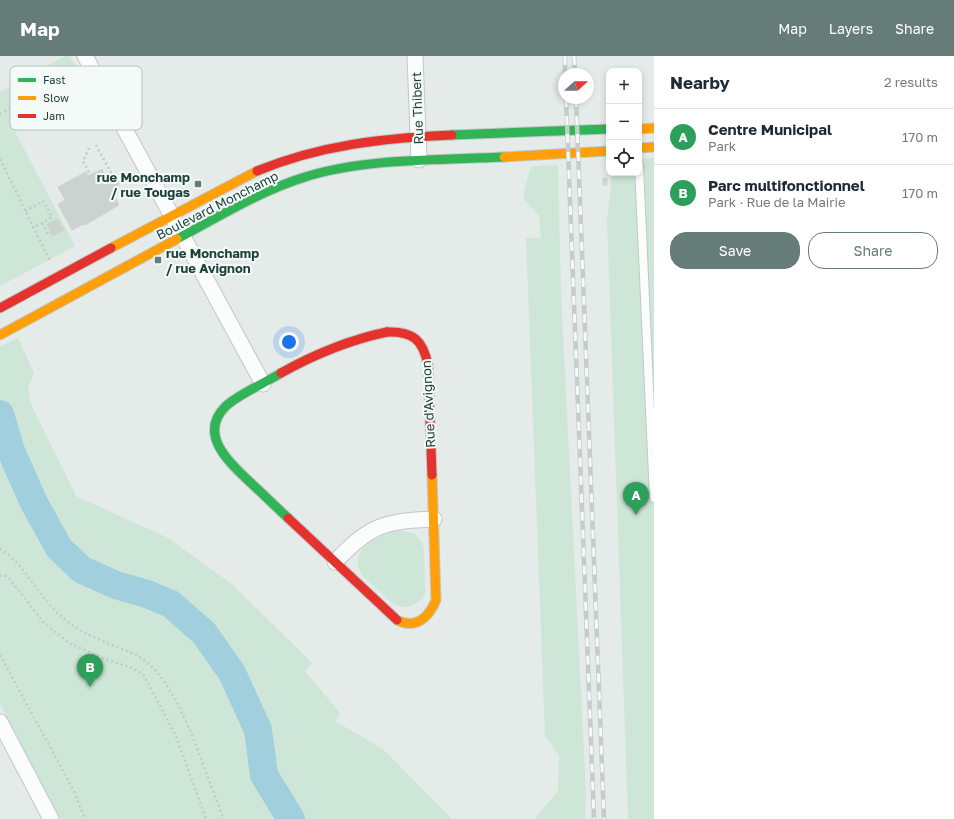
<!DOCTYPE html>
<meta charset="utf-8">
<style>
:root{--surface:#fff;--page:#f6f6f7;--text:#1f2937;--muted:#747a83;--line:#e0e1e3;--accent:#657c78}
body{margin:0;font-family:"Golos Text",sans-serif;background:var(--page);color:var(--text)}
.controls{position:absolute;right:12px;top:12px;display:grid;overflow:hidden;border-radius:8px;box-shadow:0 2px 6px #0003}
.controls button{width:36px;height:36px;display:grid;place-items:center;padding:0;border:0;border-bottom:1px solid var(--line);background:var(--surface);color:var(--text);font:20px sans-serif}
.compass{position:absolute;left:558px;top:12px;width:36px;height:36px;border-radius:50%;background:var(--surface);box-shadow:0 2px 6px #0003;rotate:69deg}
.you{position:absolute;left:289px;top:286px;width:14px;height:14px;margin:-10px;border:3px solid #fff;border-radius:50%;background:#1a73e8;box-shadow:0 0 0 6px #1a73e833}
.badge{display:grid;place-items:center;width:26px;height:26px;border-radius:50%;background:var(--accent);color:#fff;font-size:13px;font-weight:700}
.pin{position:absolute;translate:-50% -33px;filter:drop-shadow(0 1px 2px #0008)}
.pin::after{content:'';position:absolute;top:21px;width:14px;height:12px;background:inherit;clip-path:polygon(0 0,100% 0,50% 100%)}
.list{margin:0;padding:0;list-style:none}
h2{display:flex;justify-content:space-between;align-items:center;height:52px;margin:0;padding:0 16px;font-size:17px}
h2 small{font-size:13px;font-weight:400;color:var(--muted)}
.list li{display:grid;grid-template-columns:26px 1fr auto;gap:12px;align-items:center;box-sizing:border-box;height:56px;padding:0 16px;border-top:1px solid var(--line)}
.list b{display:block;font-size:15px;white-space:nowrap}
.list p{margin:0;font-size:13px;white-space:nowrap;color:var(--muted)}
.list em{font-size:13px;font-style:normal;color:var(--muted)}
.actions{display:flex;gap:8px;padding:12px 16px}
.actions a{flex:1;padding:9px 0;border:1px solid var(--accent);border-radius:16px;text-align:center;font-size:14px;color:var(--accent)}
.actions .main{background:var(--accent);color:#fff}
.icon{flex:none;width:22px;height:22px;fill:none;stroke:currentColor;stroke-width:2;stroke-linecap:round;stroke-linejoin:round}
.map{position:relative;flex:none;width:654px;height:763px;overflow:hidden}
header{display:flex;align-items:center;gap:24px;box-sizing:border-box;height:56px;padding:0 20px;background:var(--accent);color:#fff}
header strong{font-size:19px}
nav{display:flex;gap:22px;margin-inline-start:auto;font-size:14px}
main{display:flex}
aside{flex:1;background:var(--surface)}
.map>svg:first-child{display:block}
.green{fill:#cde6d7}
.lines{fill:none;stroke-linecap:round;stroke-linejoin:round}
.river{stroke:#a2cfdd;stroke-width:28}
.building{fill:#ccd2d0;stroke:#ced4d2}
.lane-casing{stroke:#c2c8c6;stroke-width:10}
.street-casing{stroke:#c2c8c6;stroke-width:17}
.fast-casing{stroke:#c0c8c6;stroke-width:11}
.slow-casing{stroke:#c0c8c6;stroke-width:11}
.jam-casing{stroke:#c0c8c6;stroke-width:11}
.path{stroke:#c1cbc9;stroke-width:2.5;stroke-dasharray:2 3;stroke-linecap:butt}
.lane{stroke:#fbfcfc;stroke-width:8}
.street{stroke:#fbfcfc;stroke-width:15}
.fast{stroke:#30b455;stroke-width:9}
.slow{stroke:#ff9f0a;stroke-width:9}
.jam{stroke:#e5322d;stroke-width:9}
.rail-casing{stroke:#c7ccca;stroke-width:4.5}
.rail{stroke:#f3faf7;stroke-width:3;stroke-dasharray:9;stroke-linecap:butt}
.poi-dot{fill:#657c78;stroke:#f3faf7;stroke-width:1.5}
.labels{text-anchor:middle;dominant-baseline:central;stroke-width:4;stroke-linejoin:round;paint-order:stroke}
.street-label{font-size:13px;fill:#20413b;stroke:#f3faf7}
.poi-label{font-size:13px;font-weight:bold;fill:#20413b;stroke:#f3faf7;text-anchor:end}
.key{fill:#f3faf7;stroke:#b4c2bf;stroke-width:1}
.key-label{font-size:11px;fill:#20413b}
</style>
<header>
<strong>Map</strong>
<nav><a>Map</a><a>Layers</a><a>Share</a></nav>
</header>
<main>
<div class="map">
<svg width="654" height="763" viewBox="0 0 654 763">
<rect width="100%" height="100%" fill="#e5ebe9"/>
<!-- green -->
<g class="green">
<polygon points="65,0 70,0 85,26 10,66 75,190 0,230 0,36"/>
<polygon points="654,102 654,763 628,763 607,163 611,133 611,117 639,117 639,103"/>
<polygon points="558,109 561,239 586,737 585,763 534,763 558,735 559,700 545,680 526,182 541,182 539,160 524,143 524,136 531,110"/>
<polygon points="18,282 34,317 28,331 30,346 76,440 168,482 232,528 312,607 305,615 340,657 335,665 383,693 452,763 60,763 0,648 0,291"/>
<path d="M397 475C411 475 420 478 424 492L425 538C420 546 412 552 402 551 393 550 386 541 380 535 373 529 364 523 360 515 349 492 380 479 397 475Z"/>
</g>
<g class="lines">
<!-- river -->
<polyline class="river" points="0,358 11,395 34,447 59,492 82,514 116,529 147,538 171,548 204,577 232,617 258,674 264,719 291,763"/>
</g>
<!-- building -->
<g class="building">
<polygon points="102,113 109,127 114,123 119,132 113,136 119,149 85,169 84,168 72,174 58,148 65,144 58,131 86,116 88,120"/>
<rect x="603" y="122" width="4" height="7"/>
<polygon points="58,163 64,174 53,180 47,168"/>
</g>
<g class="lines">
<!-- lane casing -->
<g class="lane-casing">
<polyline id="lane" points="639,110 654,442"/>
</g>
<!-- street casing -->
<g class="street-casing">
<g id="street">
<polyline points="85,0 263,328"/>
<polyline points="415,0 419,104"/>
<path d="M335 506C370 469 384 465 434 463"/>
<polyline points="0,666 51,763"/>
</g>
</g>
<!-- fast casing -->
<g class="fast-casing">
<g id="fast">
<polyline points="452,79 609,73"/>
<path d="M177 183C218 161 260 135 305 121 365 102 441 104 504 101"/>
<path d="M281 317C265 327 239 338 226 350 196 379 232 409 252 428 264 439 276 451 288 462"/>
</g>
</g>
<!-- slow casing -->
<g class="slow-casing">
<g id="slow">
<polyline points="639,73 654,72"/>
<polyline points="639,92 654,91"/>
<polyline points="504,101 609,95"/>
<polyline points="111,192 257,115"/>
<polyline points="0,279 177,183"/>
<path d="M397 564C416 574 429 561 436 544L432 419"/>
</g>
</g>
<!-- jam casing -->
<g class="jam-casing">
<g id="jam">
<path d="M257 115C320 89 384 82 452 79"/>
<polyline points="0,252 111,192"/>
<path d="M387 276C413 275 423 284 428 309L432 419"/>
<path d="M281 317C315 298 349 284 387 276"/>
<polyline points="288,462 397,564"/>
</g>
</g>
<!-- path -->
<g class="path">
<polyline points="0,58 78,16"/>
<polyline points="96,89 117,128 134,120"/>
<polyline points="89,92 83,105 90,119"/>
<polyline points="0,103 50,205"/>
<polyline points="25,155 43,145 52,161 33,172"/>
<polyline points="42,167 48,178 51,176"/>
<path d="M0 493C23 505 39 542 61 560 77 575 99 584 120 592 128 596 137 598 144 604 182 632 205 719 224 763"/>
<polyline points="0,520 4,519 8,521 44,567 69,587 104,603 130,611 143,618 176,680 206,763"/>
<polyline points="0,599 74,735 85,763"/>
</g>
<!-- lane -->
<use href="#lane" class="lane"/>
<!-- street -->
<use href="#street" class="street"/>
<!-- fast -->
<use href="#fast" class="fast"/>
<!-- slow -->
<use href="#slow" class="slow"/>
<!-- jam -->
<use href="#jam" class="jam"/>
<!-- rail casing -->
<g class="rail-casing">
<g id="rail">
<polyline points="565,0 565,18"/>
<polyline points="574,0 575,18"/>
<polyline points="566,42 594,763"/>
<polyline points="576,42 604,763"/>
</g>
</g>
<!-- rail -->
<use href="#rail" class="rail"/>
</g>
<!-- markers -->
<g class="poi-dot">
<rect x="194" y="124" width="8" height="8" rx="2"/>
<rect x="154" y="200" width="8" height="8" rx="2"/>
</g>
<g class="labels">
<!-- street labels -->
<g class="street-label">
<text transform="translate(417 52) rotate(-92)">Rue Thibert</text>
<text transform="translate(217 149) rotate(-27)">Boulevard Monchamp</text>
<text transform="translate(428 348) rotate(-93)">Rue d'Avignon</text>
</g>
<!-- poi labels -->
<g class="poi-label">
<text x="190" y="121">rue Monchamp<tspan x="190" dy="15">/ rue Tougas</tspan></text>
<text x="166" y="197" text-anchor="start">rue Monchamp<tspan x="166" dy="15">/ rue Avignon</tspan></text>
</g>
</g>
<!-- legend -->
<rect x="10" y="10" width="132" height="64" rx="6" class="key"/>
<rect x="18" y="22" width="18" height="4" fill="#30b455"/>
<rect x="18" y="40" width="18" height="4" fill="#ff9f0a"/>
<rect x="18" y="58" width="18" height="4" fill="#e5322d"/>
<g class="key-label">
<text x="43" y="28">Fast</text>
<text x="43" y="46">Slow</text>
<text x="43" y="64">Jam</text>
</g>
</svg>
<div class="controls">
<button>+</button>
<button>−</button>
<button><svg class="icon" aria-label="locate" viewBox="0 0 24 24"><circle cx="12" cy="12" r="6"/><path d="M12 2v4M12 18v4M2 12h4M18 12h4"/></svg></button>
</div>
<svg class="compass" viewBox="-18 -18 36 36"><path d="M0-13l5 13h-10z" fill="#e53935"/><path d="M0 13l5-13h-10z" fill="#747a83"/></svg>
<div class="you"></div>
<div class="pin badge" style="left:636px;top:459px;background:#2e9e5b">A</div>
<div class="pin badge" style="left:90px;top:631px;background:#2e9e5b">B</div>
</div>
<aside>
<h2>Nearby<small>2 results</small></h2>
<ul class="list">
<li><span class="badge" style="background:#2e9e5b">A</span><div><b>Centre Municipal</b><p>Park</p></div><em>170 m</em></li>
<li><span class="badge" style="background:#2e9e5b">B</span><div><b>Parc multifonctionnel</b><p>Park · Rue de la Mairie</p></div><em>170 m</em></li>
</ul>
<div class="actions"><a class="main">Save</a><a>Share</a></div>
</aside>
</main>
